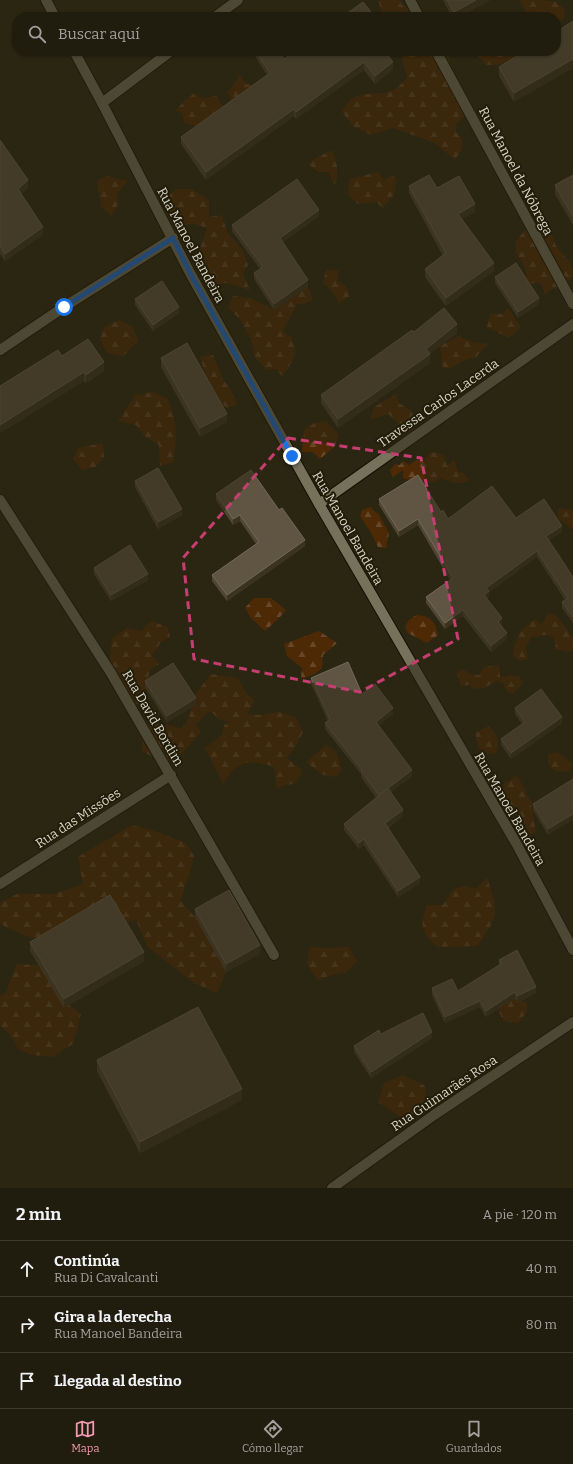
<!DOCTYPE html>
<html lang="es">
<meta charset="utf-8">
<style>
:root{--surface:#201c0e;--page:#2d291c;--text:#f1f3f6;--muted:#a2a19e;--line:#3d3a2e;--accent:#f19ab1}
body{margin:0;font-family:Bitter,serif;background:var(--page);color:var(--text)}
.stop{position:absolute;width:12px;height:12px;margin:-9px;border:3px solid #1a73e8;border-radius:50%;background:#fff}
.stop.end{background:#1a73e8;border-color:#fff;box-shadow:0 1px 4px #0008}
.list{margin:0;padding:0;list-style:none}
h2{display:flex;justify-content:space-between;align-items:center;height:52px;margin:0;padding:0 16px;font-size:17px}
h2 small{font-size:13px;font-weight:400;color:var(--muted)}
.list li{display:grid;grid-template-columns:26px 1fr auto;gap:12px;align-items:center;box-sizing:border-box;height:56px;padding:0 16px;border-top:1px solid var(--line)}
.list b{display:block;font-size:15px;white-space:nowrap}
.list p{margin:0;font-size:13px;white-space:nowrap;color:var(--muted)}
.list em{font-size:13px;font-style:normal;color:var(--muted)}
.icon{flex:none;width:22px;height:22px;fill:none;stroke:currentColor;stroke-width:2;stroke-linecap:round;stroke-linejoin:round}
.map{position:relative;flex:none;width:573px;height:1188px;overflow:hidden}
.search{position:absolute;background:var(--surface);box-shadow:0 1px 3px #0004;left:12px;right:12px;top:12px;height:44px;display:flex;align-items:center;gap:10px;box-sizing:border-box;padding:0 14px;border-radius:16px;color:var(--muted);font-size:15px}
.sheet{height:220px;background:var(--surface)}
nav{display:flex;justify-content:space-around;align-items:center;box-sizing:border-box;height:56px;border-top:1px solid var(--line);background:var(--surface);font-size:11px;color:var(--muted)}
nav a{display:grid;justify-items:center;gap:2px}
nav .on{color:var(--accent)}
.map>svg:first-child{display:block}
.forest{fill:url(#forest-firs)}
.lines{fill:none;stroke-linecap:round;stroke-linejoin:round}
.minor-casing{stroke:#140f00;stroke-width:12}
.minor{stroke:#77715b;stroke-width:10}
.wall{fill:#514633}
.shaded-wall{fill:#3c331f}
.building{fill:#605543;stroke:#726958}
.route{stroke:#1a73e8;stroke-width:5}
.marked{fill:none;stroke:#c63e71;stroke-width:3;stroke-dasharray:8 5;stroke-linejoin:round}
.labels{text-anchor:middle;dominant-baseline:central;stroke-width:4;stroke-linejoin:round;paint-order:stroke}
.street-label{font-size:13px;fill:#d8d5c9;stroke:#221d09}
</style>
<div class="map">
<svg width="573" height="1188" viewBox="0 0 573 1188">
<defs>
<pattern id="forest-firs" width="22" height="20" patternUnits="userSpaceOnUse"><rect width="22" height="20" fill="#4e2906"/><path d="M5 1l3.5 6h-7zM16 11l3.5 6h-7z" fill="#674729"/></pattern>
</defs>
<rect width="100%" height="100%" fill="#2b2612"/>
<!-- forest -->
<g class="forest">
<polygon points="378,0 400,0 401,4 416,15 416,17 394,17 394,11 382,12"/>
<polygon points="519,0 541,0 556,2 565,10 563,19 556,23 556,17 529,17"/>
<path d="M402 51H449V69L468 113 456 124V132L462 140V149L455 160 435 143 393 128 371 135 353 126 342 112C353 89 368 96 388 92 396 91 402 83 407 77L402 58Z"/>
<polygon points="479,51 533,51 517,77 504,62 497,65 486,65 477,54"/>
<polygon points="240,75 246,84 256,85 240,112 227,93"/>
<polygon points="194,93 202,98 217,96 222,106 217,111 209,128 192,125 183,122 183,114 175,110"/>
<polygon points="332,150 337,166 337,181 334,184 328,172 318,172 308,164 316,158"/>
<path d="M378 172 384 180 395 175C397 194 395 194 383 208L376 202 358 204 348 195 349 179Z"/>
<polygon points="107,176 128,181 116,194 119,202 112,216 101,207 97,181"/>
<polygon points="176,189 191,189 209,200 209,217 222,215 227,232 242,249 248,265 243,274 250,290 226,283 216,284 194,262 202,243 207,228 195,224 179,225 165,213 166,198"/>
<path d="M532 222 548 223C551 230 553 240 557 247 565 259 573 261 573 277L559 288 552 289 545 294 541 283 526 284V269L516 252 515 242Z"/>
<polygon points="326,269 339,271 337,281 346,286 350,296 339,303 330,289 323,283"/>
<polygon points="308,287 313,300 304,304 297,304 283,331 291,337 296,352 289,367 282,376 276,369 266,370 255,357 251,339 241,321 228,307 233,296 250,298 274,310"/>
<polygon points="508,308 521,327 509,338 487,327 490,314 502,314"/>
<polygon points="119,320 133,327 138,341 123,356 107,353 100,339 105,326"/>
<polygon points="459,336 472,342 488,344 476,357 465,360 448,369 442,366 440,346"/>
<polygon points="213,355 224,381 231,390 237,404 227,408 211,394 200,356"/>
<path d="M153 392 167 398C178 421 177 437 173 462L160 466 159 445 144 436 136 425 118 421 135 395Z"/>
<polygon points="396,394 399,403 410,410 418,422 410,433 388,414 370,420 374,407"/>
<polygon points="326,421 339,435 335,446 320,459 313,452 302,452 304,430 314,423"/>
<polygon points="103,443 104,458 95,467 82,470 73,459 78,448"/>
<path d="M431 452 443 454 447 466 454 459 458 472 464 473 469 480C458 486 451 482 440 478L433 483C423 480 413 482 403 478V470L393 477 390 470 395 464 400 465 403 461 409 465 418 459 423 461Z"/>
<polygon points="370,507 379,515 389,533 386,548 378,547 370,531 360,516 362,510"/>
<polygon points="558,508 573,510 573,530 558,518"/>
<polygon points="254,598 271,598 286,610 280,617 265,631 251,618 245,608"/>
<path d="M548 613 557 616 573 638V651L569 652 554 649 556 644 552 636 544 635 531 637 526 648 528 659 519 661 513 656C517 634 517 633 535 619L541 624 545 620Z"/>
<path d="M416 615C430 616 435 621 438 635L427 643 408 633 405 626 409 620Z"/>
<polygon points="151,621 168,627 170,637 161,642 152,656 159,664 150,670 142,704 129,703 111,673 110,653 112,638 127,628 141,631"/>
<polygon points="319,631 337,643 323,655 322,668 315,674 301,679 302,668 287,656 284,644"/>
<path d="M499 665 500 677 511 675 519 676 523 683 514 693 507 692 503 683 496 681C488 686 478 694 469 685L461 686 457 673 462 669 471 674 479 675 484 667Z"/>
<path d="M211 674 238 678 244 690 255 701 247 714 262 715 278 712 296 717 303 732 297 744 287 758 302 770 296 783 276 788 274 767C247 759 238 760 223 784L205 748 222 735 224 725 230 722 219 719 210 711 196 724 201 732 183 753 164 763 142 751V724H160L182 728 188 720 196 693Z"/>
<path d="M489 726C497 735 500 741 496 753L488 754 479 749 475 733Z"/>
<polygon points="326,745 336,751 342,770 336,777 323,775 306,762"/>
<polygon points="557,752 572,763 570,771 557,772 548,765 548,754"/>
<path d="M517 775 531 802 536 833 528 835C522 817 520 808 501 803L504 784Z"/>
<polygon points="132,825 154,831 186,843 194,856 189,876 180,901 195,917 226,972 217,993 194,983 147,946 136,920 91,930 62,932 31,938 0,924 0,903 17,894 54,894 83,884 78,857"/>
<path d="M487 877C498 914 500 913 478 946L437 947C420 931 420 926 427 905H443C454 887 455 884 477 888Z"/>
<polygon points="309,947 329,948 349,947 357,961 347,972 335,974 318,980 307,964"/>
<polygon points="17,964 38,965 53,974 57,996 81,1014 73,1044 52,1057 33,1055 19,1050 9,1033 0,1026 0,996 6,992"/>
<polygon points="509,995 527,1003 527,1011 519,1023 503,1021 494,1000"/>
<polygon points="403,1075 425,1086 426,1105 405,1120 378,1102 384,1083"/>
</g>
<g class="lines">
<!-- minor casing -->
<g class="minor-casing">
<g id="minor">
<polyline points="46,0 55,17"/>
<polyline points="410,0 419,17"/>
<polyline points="215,17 238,0"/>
<polyline points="74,51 102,103 190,273 319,504 516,843 573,950"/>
<polyline points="436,51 573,304"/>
<polyline points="102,103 171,51"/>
<polyline points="0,350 64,307 173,238"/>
<polyline points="0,500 111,673 274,955"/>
<polyline points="319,504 573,324"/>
<polyline points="0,884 171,775"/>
<polyline points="332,1188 434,1115 573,1022"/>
</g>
</g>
<!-- minor -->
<use href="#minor" class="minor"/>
</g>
<!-- wall -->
<g class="wall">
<polygon points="443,0 490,0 459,17 452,17"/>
<polygon points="252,51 279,51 284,59 296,51 394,51 388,56 393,69 375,84 364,70 296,119 294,116 206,180 181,144 181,137 267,75"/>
<polygon points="525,51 514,102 499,76 499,67"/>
<polygon points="0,140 28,187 21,194 43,235 5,261 0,254"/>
<polygon points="573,175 573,225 555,194 555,185"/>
<polygon points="409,186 437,188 475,212 462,219 494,271 446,306 425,277 425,269 443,256 409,193"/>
<polygon points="319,216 283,242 308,287 274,310 254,279 254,273 260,269 232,231 232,225"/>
<polygon points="495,277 539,304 518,318 495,283"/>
<polygon points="135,299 179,313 153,331 135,305"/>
<polygon points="414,332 457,333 429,354 430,363 338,428 321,403 321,395"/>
<polygon points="62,356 104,371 86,383 84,381 0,433 0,386"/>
<polygon points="161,358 227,422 200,437 161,367"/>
<polygon points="135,481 182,515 158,529 135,487"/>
<polygon points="216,494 279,510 305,546 227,601 212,581 212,575 256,544 240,521 233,525 216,500"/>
<polygon points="379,499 441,512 448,519 516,518 562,532 549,540 573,577 573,623 562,608 562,602 565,600 537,557 489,592 489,597 487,598 502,625 501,625 507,639 491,652 463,616 445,629 426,603 426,597 450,580 418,525 399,537 379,505"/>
<polygon points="94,568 148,580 111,601 94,574"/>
<polygon points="311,678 362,694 393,714 378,725 412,776 391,792 403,816 388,828 420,883 398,897 364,845 359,849 344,830 344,824 376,798 361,777 361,774 325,729 325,723 328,721 311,684"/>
<polygon points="145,681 196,705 167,722 145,687"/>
<polygon points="515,708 562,723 511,759 501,745 501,739 522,724 515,714"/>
<polygon points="573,779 548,835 533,810 533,804"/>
<polygon points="195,909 260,954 226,972 195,917"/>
<polygon points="30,942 144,961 64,1008 30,951"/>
<polygon points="499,960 536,993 517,1003 515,998 486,1017 480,1007 445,1023 432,995 432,988 458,991 499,965"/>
<polygon points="381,1034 432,1038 371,1078 354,1052 354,1046"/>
<polygon points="97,1060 242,1100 140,1153 97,1071"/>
</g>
<!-- shaded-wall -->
<g class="shaded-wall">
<polygon points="476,0 490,0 459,17 454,17 454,12"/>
<polygon points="384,51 394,51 384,59"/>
<polygon points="573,59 573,68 514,102 514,93"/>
<polygon points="364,62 364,70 296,119 296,112"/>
<polygon points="393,62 393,69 375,84 375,76"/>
<polygon points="294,109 294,116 206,180 206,172"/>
<polygon points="28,180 28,187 18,197 18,189"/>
<polygon points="475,204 475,212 458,221 458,214"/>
<polygon points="319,210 319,216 280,244 280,238"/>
<polygon points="43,227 43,235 5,261 5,254"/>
<polygon points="494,263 494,271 446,306 446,298"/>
<polygon points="308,280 308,287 274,310 274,304"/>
<polygon points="539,298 539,304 518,318 518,312"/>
<polygon points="179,307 179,313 153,331 153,325"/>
<polygon points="457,324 457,333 426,357 426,349"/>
<polygon points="430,354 430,363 338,428 338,419"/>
<polygon points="104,362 104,371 86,383 86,375"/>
<polygon points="84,372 84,381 0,433 0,425"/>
<polygon points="227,414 227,422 200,437 200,428"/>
<polygon points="182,509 182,515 158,529 158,522"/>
<polygon points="240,515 240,521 233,525 233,519"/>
<polygon points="418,519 418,525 399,537 399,531"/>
<polygon points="562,526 562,532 546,542 546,536"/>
<polygon points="305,540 305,546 227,601 227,595"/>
<polygon points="537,551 537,557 489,592 489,597 484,601 484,595 486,588"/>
<polygon points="148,574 148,580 111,601 111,595"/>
<polygon points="463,610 463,616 445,629 445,623"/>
<polygon points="502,618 502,625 498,628 498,622"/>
<polygon points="507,633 507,639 491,652 491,646"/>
<polygon points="196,698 196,705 167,722 167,716"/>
<polygon points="393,708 393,714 376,728 376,722"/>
<polygon points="562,717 562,723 511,759 511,753"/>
<polygon points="412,770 412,776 379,801 379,795"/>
<polygon points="403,810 403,816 385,829 385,823"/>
<polygon points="573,814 573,820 548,835 548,829"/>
<polygon points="364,839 364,845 359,849 359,843"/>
<polygon points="420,877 420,883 398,897 398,891"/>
<polygon points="260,945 260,954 226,972 226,964"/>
<polygon points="144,952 144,961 64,1008 64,999"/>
<polygon points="536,987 536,993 517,1003 517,996"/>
<polygon points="515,992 515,998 486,1017 486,1011"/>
<polygon points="480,1001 480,1007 445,1023 445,1017"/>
<polygon points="432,1032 432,1038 371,1078 371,1072"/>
<polygon points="242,1089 242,1100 140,1153 140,1142"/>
</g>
<!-- building -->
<g class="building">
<polygon points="447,0 476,0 454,12"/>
<polygon points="363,2 375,17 342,17"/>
<polygon points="573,21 573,59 514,93 499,67 525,51 556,51 556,32"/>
<polygon points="256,51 279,51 284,59 296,51 384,51 393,62 375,76 364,62 296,112 294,109 206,172 181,137 270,73"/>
<polygon points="0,140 28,180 18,189 43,227 5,254 0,246 0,202 2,200 0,197"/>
<polygon points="429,175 437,188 459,176 475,204 458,214 494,263 446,298 425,269 446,253 409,186"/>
<polygon points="573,175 573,217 555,185"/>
<polygon points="297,179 319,210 280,238 308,280 274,304 254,273 263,267 232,225"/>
<polygon points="516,263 539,298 518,312 495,277"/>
<polygon points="162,281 179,307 153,325 135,299"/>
<polygon points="444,308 457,324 426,349 430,354 338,419 321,395 412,330 414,332"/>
<polygon points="88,339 104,362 86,375 84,372 0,425 0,386 58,350 62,356"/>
<polygon points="187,343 227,414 200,428 161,358"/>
<polygon points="158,468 182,509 158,522 135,481"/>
<polygon points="251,470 279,510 282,508 305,540 227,595 212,575 259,542 240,515 233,519 216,494"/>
<polygon points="418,475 441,512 443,510 448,519 492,486 516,518 544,499 562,526 546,536 573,577 573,617 562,602 568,598 537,551 486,588 489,591 484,595 502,618 498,622 507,633 491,646 463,610 445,623 426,597 453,578 418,519 399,531 379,499"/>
<polygon points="130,545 148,574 111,595 94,568"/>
<polygon points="348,662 362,694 375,684 393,708 376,722 412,770 379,795 361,771 362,770 325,723 330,719 311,678"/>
<polygon points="173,663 196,698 167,716 145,681"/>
<polygon points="541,689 562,717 511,753 501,739 525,722 515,708"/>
<polygon points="573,779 573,814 548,829 533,804"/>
<polygon points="388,788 403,810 385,823 420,877 398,891 364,839 359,843 344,824"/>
<polygon points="229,890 260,945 226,964 195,909"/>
<polygon points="110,895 144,952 64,999 30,942"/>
<polygon points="517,950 536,987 517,996 515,992 486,1011 480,1001 445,1017 432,988 452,979 458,991 501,964 499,960"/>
<polygon points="198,1007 242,1089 140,1142 97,1060"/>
<polygon points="423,1013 432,1032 371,1072 354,1046 379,1030 381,1034"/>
</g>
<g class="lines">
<!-- route -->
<polyline class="route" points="64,307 173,238 190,273 292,456"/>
</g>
<!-- marked area -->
<path d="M0 0H573V1188H0ZM288 438 421 458 458 639 360 692 194 659 183 558Z" fill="#2b2612" fill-opacity=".55" fill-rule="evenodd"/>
<path class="marked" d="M288 438 421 458 458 639 360 692 194 659 183 558Z"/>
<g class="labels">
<!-- street labels -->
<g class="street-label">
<text transform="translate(516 171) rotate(62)">Rua Manoel da Nóbrega</text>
<text transform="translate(191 245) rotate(62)">Rua Manoel Bandeira</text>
<text transform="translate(438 403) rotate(-35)">Travessa Carlos Lacerda</text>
<text transform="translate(348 528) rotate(60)">Rua Manoel Bandeira</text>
<text transform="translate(153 718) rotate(60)">Rua David Bordim</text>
<text transform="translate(510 809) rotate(60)">Rua Manoel Bandeira</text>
<text transform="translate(78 818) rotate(-33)">Rua das Missões</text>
<text transform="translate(444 1093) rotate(-34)">Rua Guimarães Rosa</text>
</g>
</g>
</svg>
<div class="stop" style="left:64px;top:307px"></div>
<div class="stop end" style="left:292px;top:456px"></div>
<div class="search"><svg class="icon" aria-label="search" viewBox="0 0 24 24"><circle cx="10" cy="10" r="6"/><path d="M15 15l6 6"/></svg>Buscar aquí</div>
</div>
<section class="sheet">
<h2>2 min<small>A pie · 120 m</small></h2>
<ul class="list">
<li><svg class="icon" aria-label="ahead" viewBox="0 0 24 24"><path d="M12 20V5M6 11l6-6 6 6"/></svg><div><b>Continúa</b><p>Rua Di Cavalcanti</p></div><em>40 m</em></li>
<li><svg class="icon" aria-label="right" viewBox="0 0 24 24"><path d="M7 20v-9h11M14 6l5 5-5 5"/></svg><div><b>Gira a la derecha</b><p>Rua Manoel Bandeira</p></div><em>80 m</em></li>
<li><svg class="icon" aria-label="arrive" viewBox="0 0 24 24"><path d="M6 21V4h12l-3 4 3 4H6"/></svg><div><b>Llegada al destino</b></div></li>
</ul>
</section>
<nav>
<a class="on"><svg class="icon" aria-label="map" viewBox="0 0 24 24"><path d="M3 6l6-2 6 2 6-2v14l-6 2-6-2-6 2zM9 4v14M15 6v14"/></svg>Mapa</a>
<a><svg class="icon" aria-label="directions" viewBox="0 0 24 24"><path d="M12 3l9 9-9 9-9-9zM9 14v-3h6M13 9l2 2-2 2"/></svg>Cómo llegar</a>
<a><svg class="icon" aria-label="saved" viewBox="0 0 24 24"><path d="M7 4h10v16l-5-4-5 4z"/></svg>Guardados</a>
</nav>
